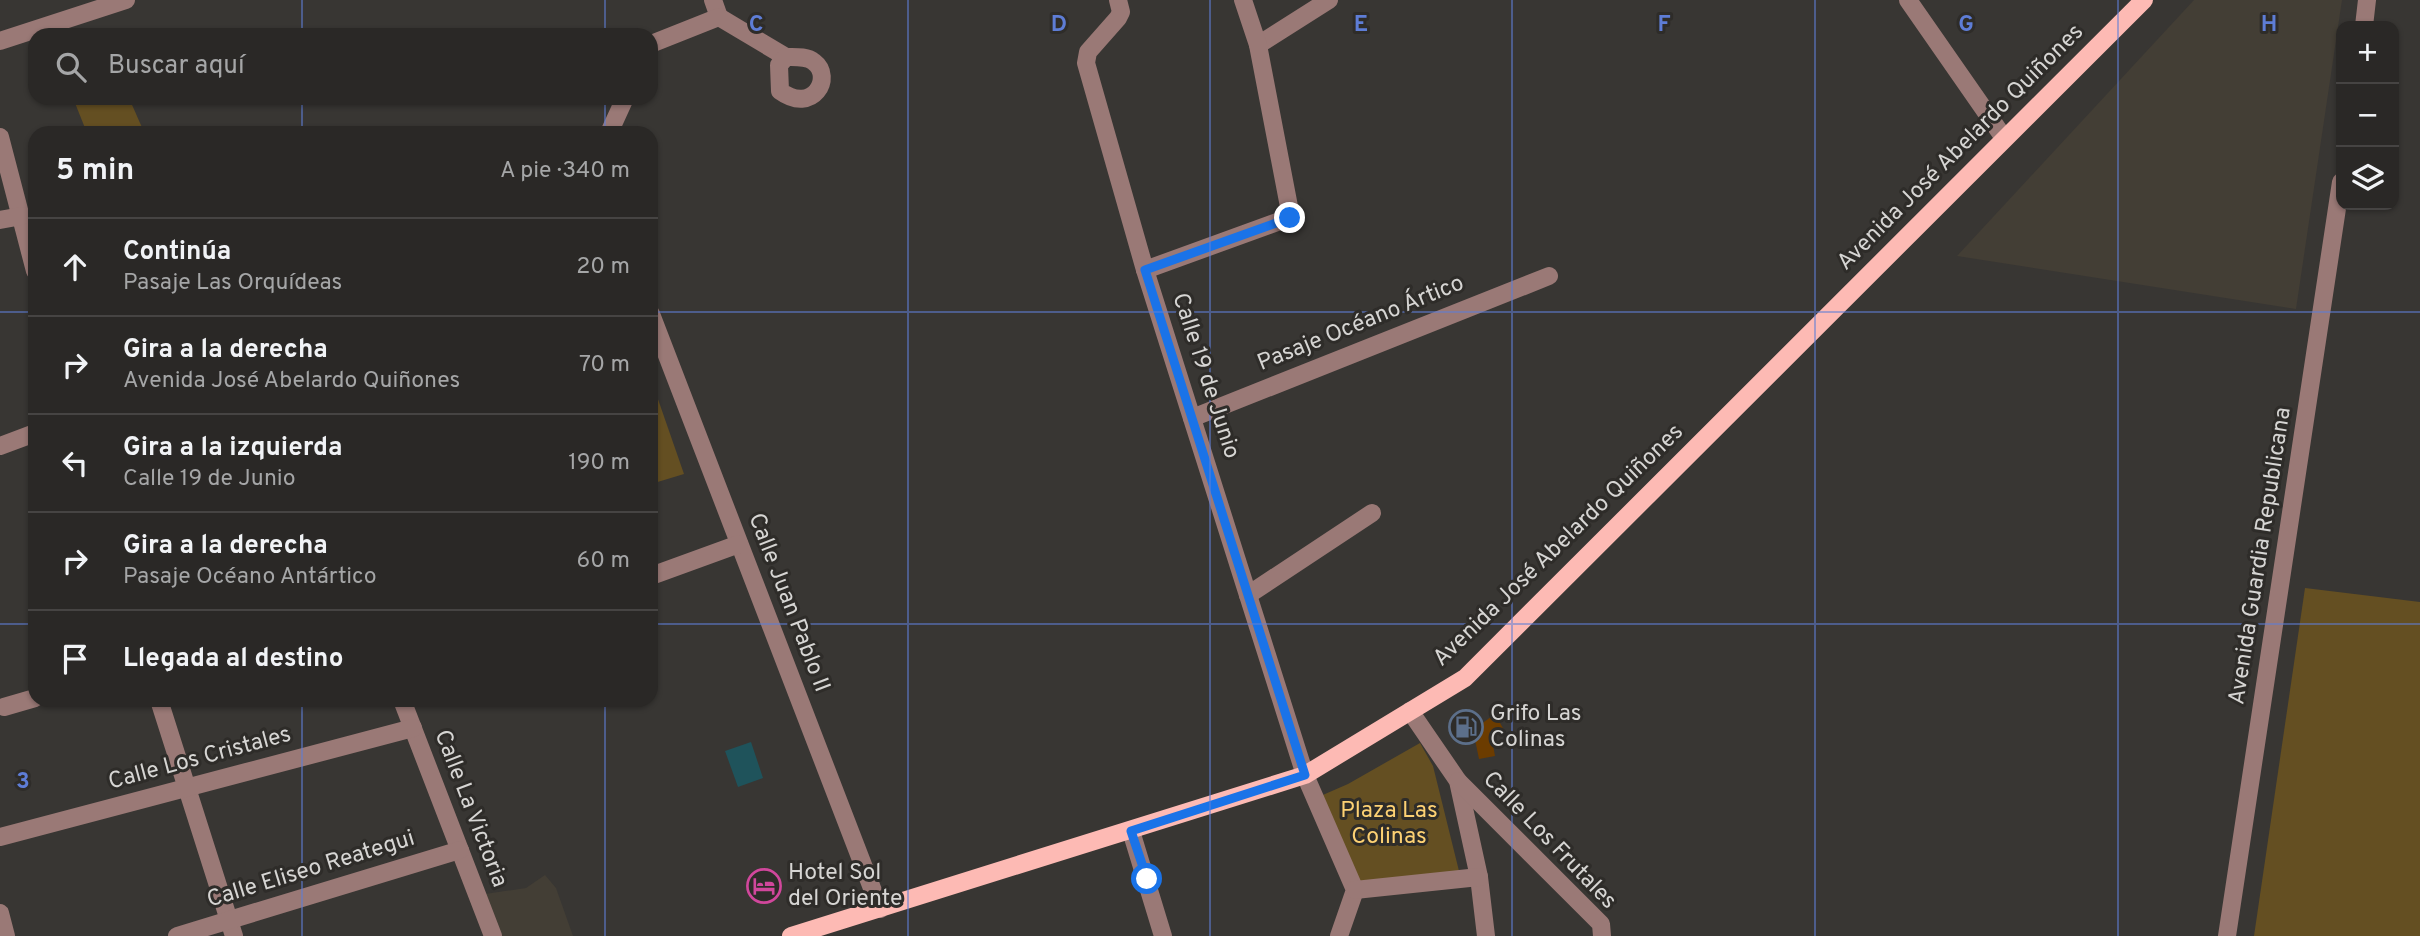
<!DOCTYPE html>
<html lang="es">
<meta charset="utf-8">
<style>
:root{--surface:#2a2826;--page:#363432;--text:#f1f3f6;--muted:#a5a6a7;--line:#464443}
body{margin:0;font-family:Overpass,sans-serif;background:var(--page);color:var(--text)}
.controls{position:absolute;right:21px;top:21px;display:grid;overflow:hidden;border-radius:14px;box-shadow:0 2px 5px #0004}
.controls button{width:63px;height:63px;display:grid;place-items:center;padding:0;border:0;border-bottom:2px solid var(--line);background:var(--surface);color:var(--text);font:35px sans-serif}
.stop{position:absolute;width:21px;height:21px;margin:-16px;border:5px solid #1a73e8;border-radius:50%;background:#fff}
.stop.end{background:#1a73e8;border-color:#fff;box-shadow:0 2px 7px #0008}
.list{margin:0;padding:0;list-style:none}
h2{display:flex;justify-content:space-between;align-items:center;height:91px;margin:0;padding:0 28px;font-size:30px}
h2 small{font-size:23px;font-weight:400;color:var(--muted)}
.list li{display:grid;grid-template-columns:46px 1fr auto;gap:21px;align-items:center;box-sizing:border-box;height:98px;padding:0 28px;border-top:2px solid var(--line)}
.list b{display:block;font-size:26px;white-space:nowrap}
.list p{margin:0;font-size:23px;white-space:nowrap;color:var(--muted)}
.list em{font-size:23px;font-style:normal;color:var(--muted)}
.icon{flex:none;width:38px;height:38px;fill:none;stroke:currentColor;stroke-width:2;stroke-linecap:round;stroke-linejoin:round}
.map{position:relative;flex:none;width:2420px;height:936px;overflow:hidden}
.search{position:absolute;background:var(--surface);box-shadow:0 2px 5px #0004;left:28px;top:28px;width:630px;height:77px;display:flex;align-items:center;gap:18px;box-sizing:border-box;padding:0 24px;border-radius:21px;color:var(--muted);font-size:26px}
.panel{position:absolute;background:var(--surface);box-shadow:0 2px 5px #0004;left:28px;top:126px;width:630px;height:581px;border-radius:21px}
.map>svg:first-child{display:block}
.built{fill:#433e35}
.green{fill:#644f22}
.water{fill:#1f535b}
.building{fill:#6c3c00}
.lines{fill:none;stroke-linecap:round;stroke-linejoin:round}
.minor{stroke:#9a7976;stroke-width:18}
.major{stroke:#fdbab4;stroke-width:18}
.route{stroke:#1a73e8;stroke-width:9}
.grid{fill:none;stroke:#5e7dd6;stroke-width:2;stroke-opacity:0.55}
.labels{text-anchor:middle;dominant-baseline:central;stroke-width:6;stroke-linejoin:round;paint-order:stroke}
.street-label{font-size:23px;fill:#d6d5d3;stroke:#2e2c29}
.poi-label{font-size:23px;fill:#d6d5d3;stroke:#2e2c29;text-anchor:start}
.park-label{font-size:23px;fill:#fdd173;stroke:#2e2c29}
.grid-label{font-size:23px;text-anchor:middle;font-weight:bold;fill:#5e7dd6;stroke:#2e2c29;stroke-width:6;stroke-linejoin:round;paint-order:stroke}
</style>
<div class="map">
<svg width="2420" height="936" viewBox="0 0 2420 936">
<rect width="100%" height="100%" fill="#383633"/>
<!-- built -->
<g class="built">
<polygon points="2194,0 2342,0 2296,309 1957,256"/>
<polygon points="545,875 556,888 573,936 500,936 485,894 526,888"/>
</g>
<!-- green -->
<g class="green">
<polygon points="73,98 129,98 144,132 87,133"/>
<polygon points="652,382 684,474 651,484 651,383"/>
<polygon points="2305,588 2420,602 2420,936 2254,936"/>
<polygon points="1420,743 1433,766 1459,871 1347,885 1309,801 1348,784"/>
</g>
<!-- water -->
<polygon class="water" points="751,742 763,778 738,787 725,751"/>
<!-- building -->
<polygon class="building" points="1495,714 1504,730 1492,739 1495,756 1479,759 1473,730"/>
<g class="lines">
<!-- minor -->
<g class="minor">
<polyline points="713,0 719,17"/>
<polyline points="1118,0 1121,12 1118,18 1088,52 1086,63 1145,270 1305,775 1355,890 1339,936"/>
<polyline points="1908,0 2004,138"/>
<polyline points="2364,26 2367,0"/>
<polyline points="0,41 126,0"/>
<polyline points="651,44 719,17 786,57"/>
<polyline points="1258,45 1329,0"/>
<path d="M786 57C795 57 807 56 814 62 834 77 813 115 780 91L779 65Z"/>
<polyline points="609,133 625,98"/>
<polyline points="0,137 35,271"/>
<polyline points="0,220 22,216"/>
<polyline points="1145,270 1291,217 1258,45 1243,0"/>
<polyline points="651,314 880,909"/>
<polyline points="1192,418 1549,276"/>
<polyline points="0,446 35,433"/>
<polyline points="651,576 739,544"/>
<polyline points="1248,595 1372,513"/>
<polyline points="159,700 234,936"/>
<polyline points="402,700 493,936"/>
<polyline points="4,707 35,698"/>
<polyline points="1410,711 1458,781 1479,877 1486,936"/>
<polyline points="1458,781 1601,924 1602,936"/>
<polyline points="1131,831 1163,936"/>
<polyline points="0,837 413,728"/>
<polyline points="1355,890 1479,877"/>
<polyline points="0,913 6,936"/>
<polyline points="177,936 460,850"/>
<polyline points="2227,936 2341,182"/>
</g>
<!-- major -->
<polyline class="major" points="791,936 1305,775 1465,678 2144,0"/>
</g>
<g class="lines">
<!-- route -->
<polyline class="route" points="1147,879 1131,831 1305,775 1145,270 1290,218"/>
</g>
<!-- grid -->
<path class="grid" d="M302 0V35M605 0V35M908 0V936M1210 0V936M1512 0V936M1815 0V936M2118 0V936M302 98V133M605 98V133M0 312H35M651 312H2420M0 624H35M651 624H2420M302 700V936M605 700V936"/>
<!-- icons -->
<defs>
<g id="fuel-ring" transform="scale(1.75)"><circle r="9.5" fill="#2e2c29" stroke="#5c6f8a" stroke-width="1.5"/><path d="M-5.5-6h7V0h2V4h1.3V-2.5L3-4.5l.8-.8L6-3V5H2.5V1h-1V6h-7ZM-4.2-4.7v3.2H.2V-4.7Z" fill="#5c6f8a"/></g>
<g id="hotel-ring" transform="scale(1.75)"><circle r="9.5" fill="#2e2c29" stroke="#d1479c" stroke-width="1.5"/><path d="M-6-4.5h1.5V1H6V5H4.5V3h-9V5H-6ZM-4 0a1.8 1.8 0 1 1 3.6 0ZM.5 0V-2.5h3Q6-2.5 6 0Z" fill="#d1479c"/></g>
</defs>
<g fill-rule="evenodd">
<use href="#fuel-ring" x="1466" y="727"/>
<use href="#hotel-ring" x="764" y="886"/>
</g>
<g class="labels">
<!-- street labels -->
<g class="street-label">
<text transform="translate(1961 148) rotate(-45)">Avenida José Abelardo Quiñones</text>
<text transform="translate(1361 324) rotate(-22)">Pasaje Océano Ártico</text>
<text transform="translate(1205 376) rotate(72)">Calle 19 de Junio</text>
<text transform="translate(1559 546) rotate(-44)">Avenida José Abelardo Quiñones</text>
<text transform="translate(2261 556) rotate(-81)">Avenida Guardia Republicana</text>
<text transform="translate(788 603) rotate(69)">Calle Juan Pablo II</text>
<text transform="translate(200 759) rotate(-15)">Calle Los Cristales</text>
<text transform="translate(470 809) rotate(69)">Calle La Victoria</text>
<text transform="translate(1549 841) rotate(46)">Calle Los Frutales</text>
<text transform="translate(311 870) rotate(-17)">Calle Eliseo Reategui</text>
</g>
<!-- poi labels -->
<g class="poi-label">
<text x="1490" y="714">Grifo Las<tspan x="1490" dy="26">Colinas</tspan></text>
<text x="788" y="873">Hotel Sol<tspan x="788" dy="26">del Oriente</tspan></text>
</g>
<!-- park labels -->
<g class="park-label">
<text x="1389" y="811">Plaza Las<tspan x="1389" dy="26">Colinas</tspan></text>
</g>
</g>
<g class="grid-label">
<text x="756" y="31">C</text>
<text x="1059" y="31">D</text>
<text x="1361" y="31">E</text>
<text x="1664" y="31">F</text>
<text x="1966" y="31">G</text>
<text x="2269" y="31">H</text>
<text x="23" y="788">3</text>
</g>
</svg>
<div class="controls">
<button>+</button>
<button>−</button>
<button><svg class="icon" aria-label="layers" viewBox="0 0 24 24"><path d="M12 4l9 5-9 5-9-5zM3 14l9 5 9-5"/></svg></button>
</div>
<div class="stop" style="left:1147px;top:879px"></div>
<div class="stop end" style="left:1290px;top:218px"></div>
<div class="search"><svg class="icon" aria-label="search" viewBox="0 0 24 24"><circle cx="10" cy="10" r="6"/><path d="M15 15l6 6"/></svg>Buscar aquí</div>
<section class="panel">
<h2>5 min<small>A pie · 340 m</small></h2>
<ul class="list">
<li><svg class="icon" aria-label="ahead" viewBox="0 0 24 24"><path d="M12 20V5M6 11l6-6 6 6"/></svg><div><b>Continúa</b><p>Pasaje Las Orquídeas</p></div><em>20 m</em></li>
<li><svg class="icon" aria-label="right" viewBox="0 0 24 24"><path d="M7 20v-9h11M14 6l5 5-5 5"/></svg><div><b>Gira a la derecha</b><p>Avenida José Abelardo Quiñones</p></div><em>70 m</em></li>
<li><svg class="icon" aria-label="left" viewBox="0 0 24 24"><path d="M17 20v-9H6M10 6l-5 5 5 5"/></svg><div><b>Gira a la izquierda</b><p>Calle 19 de Junio</p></div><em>190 m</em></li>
<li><svg class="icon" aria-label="right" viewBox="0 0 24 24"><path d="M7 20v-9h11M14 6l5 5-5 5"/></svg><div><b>Gira a la derecha</b><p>Pasaje Océano Antártico</p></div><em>60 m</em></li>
<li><svg class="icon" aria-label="arrive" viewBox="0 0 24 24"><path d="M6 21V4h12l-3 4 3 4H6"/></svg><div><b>Llegada al destino</b></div></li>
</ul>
</section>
</div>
